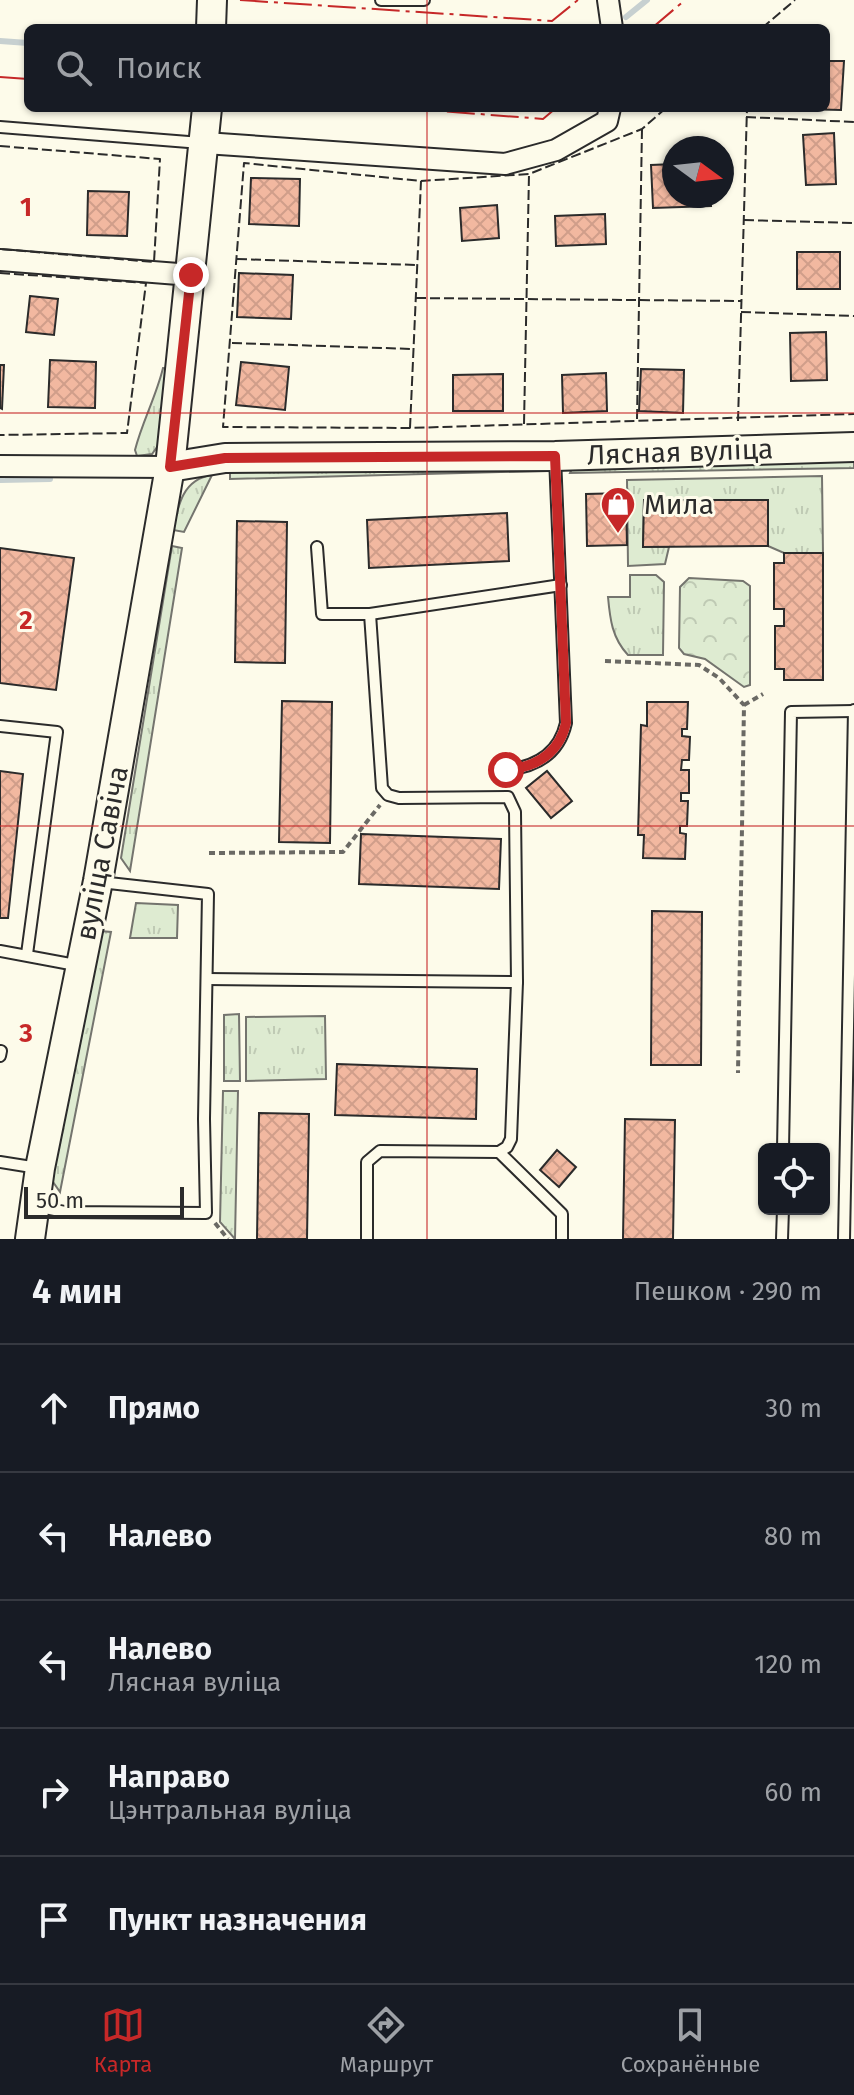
<!DOCTYPE html>
<html lang="ru">
<meta charset="utf-8">
<style>
:root{--surface:#171b24;--page:#20242c;--text:#f1f3f6;--muted:#9ea1a6;--line:#363941;--accent:#c62828}
body{margin:0;font-family:"Fira Sans",sans-serif;background:var(--page);color:var(--text)}
.controls{position:absolute;right:24px;bottom:24px;display:grid;overflow:hidden;border-radius:12px;box-shadow:0 2px 6px #0004}
.controls button{width:72px;height:72px;display:grid;place-items:center;padding:0;border:0;border-bottom:2px solid var(--line);background:var(--surface);color:var(--text);font:40px sans-serif}
.compass{position:absolute;left:662px;top:136px;width:72px;height:72px;border-radius:50%;background:var(--surface);box-shadow:0 2px 6px #0004;rotate:105deg}
.scale{position:absolute;left:24px;bottom:20px;width:160px;box-sizing:border-box;padding-left:8px;border:4px solid #2b2b2b;border-top:0;font-size:22px;line-height:28px;white-space:nowrap;color:#2b2b2b;-webkit-text-stroke:6px #fdfbea;paint-order:stroke}
.stop{position:absolute;width:24px;height:24px;margin:-18px;border:6px solid #c62828;border-radius:50%;background:#fff}
.stop.end{background:#c62828;border-color:#fff;box-shadow:0 2px 8px #0008}
.list{margin:0;padding:0;list-style:none}
h2{display:flex;justify-content:space-between;align-items:center;height:104px;margin:0;padding:0 32px;font-size:34px}
h2 small{font-size:26px;font-weight:400;color:var(--muted)}
.list li{display:grid;grid-template-columns:52px 1fr auto;gap:24px;align-items:center;box-sizing:border-box;height:128px;padding:0 32px;border-top:2px solid var(--line)}
.list b{display:block;font-size:30px;white-space:nowrap}
.list p{margin:0;font-size:26px;white-space:nowrap;color:var(--muted)}
.list em{font-size:26px;font-style:normal;color:var(--muted)}
.icon{flex:none;width:44px;height:44px;fill:none;stroke:currentColor;stroke-width:2;stroke-linecap:round;stroke-linejoin:round}
.map{position:relative;flex:none;width:854px;height:1239px;overflow:hidden}
.search{position:absolute;background:var(--surface);box-shadow:0 2px 6px #0004;left:24px;right:24px;top:24px;height:88px;display:flex;align-items:center;gap:20px;box-sizing:border-box;padding:0 28px;border-radius:12px;color:var(--muted);font-size:30px}
.sheet{height:744px;background:var(--surface)}
nav{display:flex;justify-content:space-around;align-items:center;box-sizing:border-box;height:112px;border-top:2px solid var(--line);background:var(--surface);font-size:22px;color:var(--muted)}
nav a{display:grid;justify-items:center;gap:4px}
nav .on{color:var(--accent)}
.map>svg:first-child{display:block}
.grass{fill:url(#grass-tufts);stroke:#74746e;stroke-width:2}
.park{fill:url(#park-crowns);stroke:#74746e;stroke-width:2}
.lines{fill:none;stroke-linecap:round;stroke-linejoin:round}
.stream{stroke:#c7d0d0;stroke-width:6}
.building{fill:url(#building-cross-hatch);stroke:#2b2b2b;stroke-width:2}
.lane-casing{stroke:#2b2b2b;stroke-width:14}
.street-casing{stroke:#2b2b2b;stroke-width:24}
.secondary-casing{stroke:#2b2b2b;stroke-width:32}
.path{stroke:#6a6964;stroke-width:4;stroke-dasharray:6 4;stroke-linecap:butt}
.lane{stroke:#fdfbea;stroke-width:10}
.street{stroke:#fdfbea;stroke-width:20}
.secondary{stroke:#fdfbea;stroke-width:28}
.fence{stroke:#2b2b2b;stroke-width:2;stroke-dasharray:10 4;stroke-linecap:butt}
.power{stroke:#c62828;stroke-width:2;stroke-dasharray:28 6 4 6;stroke-linecap:butt}
.route{stroke:#c62828;stroke-width:10}
.grid{fill:none;stroke:#c62828;stroke-width:2;stroke-opacity:0.55}
.labels{text-anchor:middle;dominant-baseline:central;stroke-width:6;stroke-linejoin:round;paint-order:stroke}
.street-label{font-size:28px;fill:#2b2b2b;stroke:#fdfbea}
.poi-label{font-size:28px;fill:#2b2b2b;stroke:#fdfbea;text-anchor:start}
.grid-label{font-size:26px;text-anchor:middle;font-weight:bold;fill:#c62828;stroke:#fdfbea;stroke-width:6;stroke-linejoin:round;paint-order:stroke}
</style>
<div class="map">
<svg width="854" height="1239" viewBox="0 0 854 1239">
<defs>
<pattern id="grass-tufts" width="24" height="20" patternUnits="userSpaceOnUse" patternTransform="scale(2)"><rect width="24" height="20" fill="#deebd1"/><path d="M3 7l-1-3M5 7V3M7 7l1-3M15 17l-1-3M17 17v-4M19 17l1-3" fill="none" stroke="#bfcab4"/></pattern>
<pattern id="park-crowns" width="20" height="18" patternUnits="userSpaceOnUse" patternTransform="scale(2)"><rect width="20" height="18" fill="#deebd1"/><path d="M2 6a3 3 0 1 1 6 0M12 15a3 3 0 1 1 6 0" fill="none" stroke="#bfcab4"/></pattern>
<pattern id="building-cross-hatch" width="8" height="8" patternUnits="userSpaceOnUse" patternTransform="scale(2)"><rect width="8" height="8" fill="#f2b8a0"/><path d="M0 0l8 8M0 8l8-8" fill="none" stroke="#d09e8a"/></pattern>
</defs>
<rect width="100%" height="100%" fill="#fdfbea"/>
<!-- grass -->
<g class="grass">
<path d="M163 368 171 369 160 443 152 454 137 456 135 450C142 422 156 397 163 368Z"/>
<polygon points="854,458 854,468 570,473 573,466"/>
<polygon points="538,466 544,471 230,479 230,471"/>
<path d="M212 475 184 532 173 530C178 505 183 479 212 475Z"/>
<polygon points="822,476 823,553 784,553 768,546 767,500 644,500 643,546 669,547 665,564 628,566 627,480"/>
<polygon points="172,546 182,548 130,871 121,858"/>
<path d="M630 575H656L664 582 663 655H628C612 638 610 619 608 597H630Z"/>
<polygon points="136,903 178,905 177,938 130,938"/>
<polygon points="100,931 111,932 60,1192 51,1179"/>
<polygon points="239,1014 240,1081 224,1081 224,1015"/>
<polygon points="325,1016 326,1079 246,1081 246,1017"/>
<polygon points="223,1091 238,1091 235,1239 220,1222"/>
</g>
<!-- park -->
<polygon class="park" points="689,578 743,581 750,586 750,685 744,687 705,659 684,654 679,648 680,587"/>
<g class="lines">
<!-- stream -->
<g class="stream">
<polyline points="626,17 647,0"/>
<polyline points="0,41 28,43"/>
<polyline points="0,480 50,479"/>
</g>
</g>
<!-- building -->
<g class="building">
<polygon points="826,61 844,61 841,110 801,109 826,108"/>
<polygon points="834,133 836,184 806,185 803,135"/>
<polygon points="674,164 674,196 710,196 711,206 653,208 651,165"/>
<polygon points="251,178 300,179 299,226 249,224"/>
<polygon points="88,191 129,192 127,236 87,235"/>
<polygon points="497,205 499,238 462,241 460,208"/>
<polygon points="605,214 606,244 556,246 555,216"/>
<rect x="797" y="252" width="43" height="37"/>
<polygon points="239,273 293,275 291,319 237,317"/>
<polygon points="30,296 58,299 54,335 26,332"/>
<polygon points="826,332 827,380 791,381 790,333"/>
<polygon points="50,360 96,362 95,408 48,407"/>
<polygon points="241,362 289,367 285,410 236,405"/>
<polygon points="0,365 4,365 2,409 0,408"/>
<polygon points="641,369 684,370 683,413 639,411"/>
<polygon points="606,373 607,411 563,413 562,375"/>
<polygon points="503,374 503,411 453,411 453,375"/>
<polygon points="626,493 627,545 587,546 586,494"/>
<polygon points="644,500 768,500 768,546 643,547"/>
<polygon points="507,513 509,561 369,568 367,520"/>
<polygon points="237,521 287,522 285,663 235,662"/>
<polygon points="0,548 74,558 56,690 0,683"/>
<polygon points="784,553 823,553 823,680 784,680 784,669 775,669 775,626 784,626 784,609 774,609 774,563 784,563"/>
<polygon points="282,701 332,702 330,843 279,842"/>
<polygon points="647,702 688,702 687,729 682,729 682,736 690,737 689,760 682,760 681,770 689,770 689,793 681,793 681,801 688,801 687,826 680,826 680,833 686,834 685,859 643,858 644,835 638,835 641,725 647,726"/>
<polygon points="0,771 23,774 8,918 0,918"/>
<polygon points="547,771 572,801 551,818 526,788"/>
<polygon points="361,834 501,839 499,889 359,884"/>
<polygon points="652,911 702,912 701,1065 651,1065"/>
<polygon points="337,1064 477,1069 476,1119 335,1115"/>
<polygon points="259,1113 309,1114 307,1239 257,1239"/>
<polygon points="625,1119 675,1120 673,1239 623,1239"/>
<polygon points="557,1150 576,1167 559,1187 540,1170"/>
</g>
<g class="lines">
<!-- lane casing -->
<g class="lane-casing">
<g id="lane">
<polyline points="381,0 424,0"/>
<polyline points="0,127 201,143"/>
<polyline points="317,547 322,614 370,614 561,585"/>
<polyline points="0,726 57,732 27,954"/>
<path d="M506 770C536 767 559 754 566 723L555 457"/>
<polyline points="0,951 81,966"/>
<polyline points="207,979 517,982"/>
<polyline points="0,1056 1,1051"/>
<polyline points="783,1149 791,712 854,711"/>
<polyline points="499,1152 562,1214 562,1239"/>
<polyline points="0,1162 38,1168"/>
<polyline points="35,1206 65,1212 206,1213 204,1119 208,894 100,882"/>
<polyline points="367,1239 367,1162 380,1151 499,1152 507,1147 511,1139 517,982 515,812 508,797 399,798 388,795 382,788 370,614"/>
<polyline points="782,1239 783,1209"/>
<polyline points="844,1239 854,710"/>
</g>
</g>
<!-- street casing -->
<g class="street-casing">
<g id="street">
<polyline points="608,0 612,28"/>
<polyline points="205,143 505,164 556,150 607,121 610,108"/>
<polyline points="0,260 191,275"/>
<polyline points="0,466 170,467"/>
</g>
</g>
<!-- secondary casing -->
<g class="secondary-casing">
<g id="secondary">
<polyline points="211,28 212,0"/>
<polyline points="170,467 225,458 555,456 854,447"/>
<polyline points="30,1239 40,1168 98,881 170,467 207,108"/>
</g>
</g>
<!-- path -->
<g class="path">
<polyline points="605,661 699,665 719,678 744,705 738,1073"/>
<polyline points="744,705 763,694"/>
<polyline points="209,853 343,852 380,805"/>
<polyline points="215,1223 228,1239"/>
</g>
<!-- lane -->
<use href="#lane" class="lane"/>
<!-- street -->
<use href="#street" class="street"/>
<!-- secondary -->
<use href="#secondary" class="secondary"/>
<!-- fence -->
<g class="fence">
<polyline points="762,28 795,0"/>
<polyline points="666,108 642,129 529,174 421,181 244,163 223,427 410,428 854,414"/>
<polyline points="746,117 854,122"/>
<polyline points="0,146 160,159 154,262 0,249"/>
<polyline points="744,220 854,223"/>
<polyline points="237,259 417,265"/>
<polyline points="0,273 146,283 127,433 0,435"/>
<polyline points="416,298 741,301"/>
<polyline points="741,312 854,316"/>
<polyline points="232,343 413,349"/>
<polyline points="637,419 642,129"/>
<polyline points="738,421 747,108"/>
<polyline points="524,424 529,174"/>
<polyline points="410,428 421,181"/>
</g>
<!-- power -->
<g class="power">
<polyline points="240,0 552,21 578,0"/>
<polyline points="652,28 685,0"/>
<polyline points="0,77 28,79"/>
<polyline points="403,108 543,119 556,108"/>
</g>
</g>
<g class="lines">
<!-- route -->
<path class="route" d="M191 275 170 467 225 458 555 456 566 723C559 754 536 767 506 770"/>
</g>
<!-- grid -->
<path class="grid" d="M427 0V28M427 108V1239M0 413H854M0 826H854"/>
<!-- icons -->
<defs>
<g id="shop-pin" transform="scale(1.8)"><path d="M0 17L-7.5 6A9.5 9.5 0 1 1 7.5 6Z" fill="#c62828" stroke="#fdfbea"/><path d="M-5-2.5h2.3a2.7 3.5 0 0 1 5.4 0H5L5.5 6h-11ZM-1.5-2.5h3a1.5 2.3 0 0 0-3 0Z" fill="#fff"/></g>
</defs>
<g fill-rule="evenodd">
<use href="#shop-pin" x="618" y="504"/>
</g>
<g class="labels">
<!-- street labels -->
<g class="street-label">
<text transform="translate(680 452) rotate(-2)">Лясная вуліца</text>
<text transform="translate(102 853) rotate(-79)">вуліца Савіча</text>
</g>
<!-- poi labels -->
<g class="poi-label">
<text x="644" y="504">Мила</text>
</g>
</g>
<g class="grid-label">
<text x="26" y="216">1</text>
<text x="26" y="629">2</text>
<text x="26" y="1042">3</text>
</g>
</svg>
<div class="controls">
<button><svg class="icon" aria-label="locate" viewBox="0 0 24 24"><circle cx="12" cy="12" r="6"/><path d="M12 2v4M12 18v4M2 12h4M18 12h4"/></svg></button>
</div>
<svg class="compass" viewBox="-18 -18 36 36"><path d="M0-13l5 13h-10z" fill="#e53935"/><path d="M0 13l5-13h-10z" fill="#9ea1a6"/></svg>
<div class="scale">50 m</div>
<div class="stop" style="left:506px;top:770px"></div>
<div class="stop end" style="left:191px;top:275px"></div>
<div class="search"><svg class="icon" aria-label="search" viewBox="0 0 24 24"><circle cx="10" cy="10" r="6"/><path d="M15 15l6 6"/></svg>Поиск</div>
</div>
<section class="sheet">
<h2>4 мин<small>Пешком · 290 m</small></h2>
<ul class="list">
<li><svg class="icon" aria-label="ahead" viewBox="0 0 24 24"><path d="M12 20V5M6 11l6-6 6 6"/></svg><div><b>Прямо</b></div><em>30 m</em></li>
<li><svg class="icon" aria-label="left" viewBox="0 0 24 24"><path d="M17 20v-9H6M10 6l-5 5 5 5"/></svg><div><b>Налево</b></div><em>80 m</em></li>
<li><svg class="icon" aria-label="left" viewBox="0 0 24 24"><path d="M17 20v-9H6M10 6l-5 5 5 5"/></svg><div><b>Налево</b><p>Лясная вуліца</p></div><em>120 m</em></li>
<li><svg class="icon" aria-label="right" viewBox="0 0 24 24"><path d="M7 20v-9h11M14 6l5 5-5 5"/></svg><div><b>Направо</b><p>Цэнтральная вуліца</p></div><em>60 m</em></li>
<li><svg class="icon" aria-label="arrive" viewBox="0 0 24 24"><path d="M6 21V4h12l-3 4 3 4H6"/></svg><div><b>Пункт назначения</b></div></li>
</ul>
</section>
<nav>
<a class="on"><svg class="icon" aria-label="map" viewBox="0 0 24 24"><path d="M3 6l6-2 6 2 6-2v14l-6 2-6-2-6 2zM9 4v14M15 6v14"/></svg>Карта</a>
<a><svg class="icon" aria-label="directions" viewBox="0 0 24 24"><path d="M12 3l9 9-9 9-9-9zM9 14v-3h6M13 9l2 2-2 2"/></svg>Маршрут</a>
<a><svg class="icon" aria-label="saved" viewBox="0 0 24 24"><path d="M7 4h10v16l-5-4-5 4z"/></svg>Сохранённые</a>
</nav>
